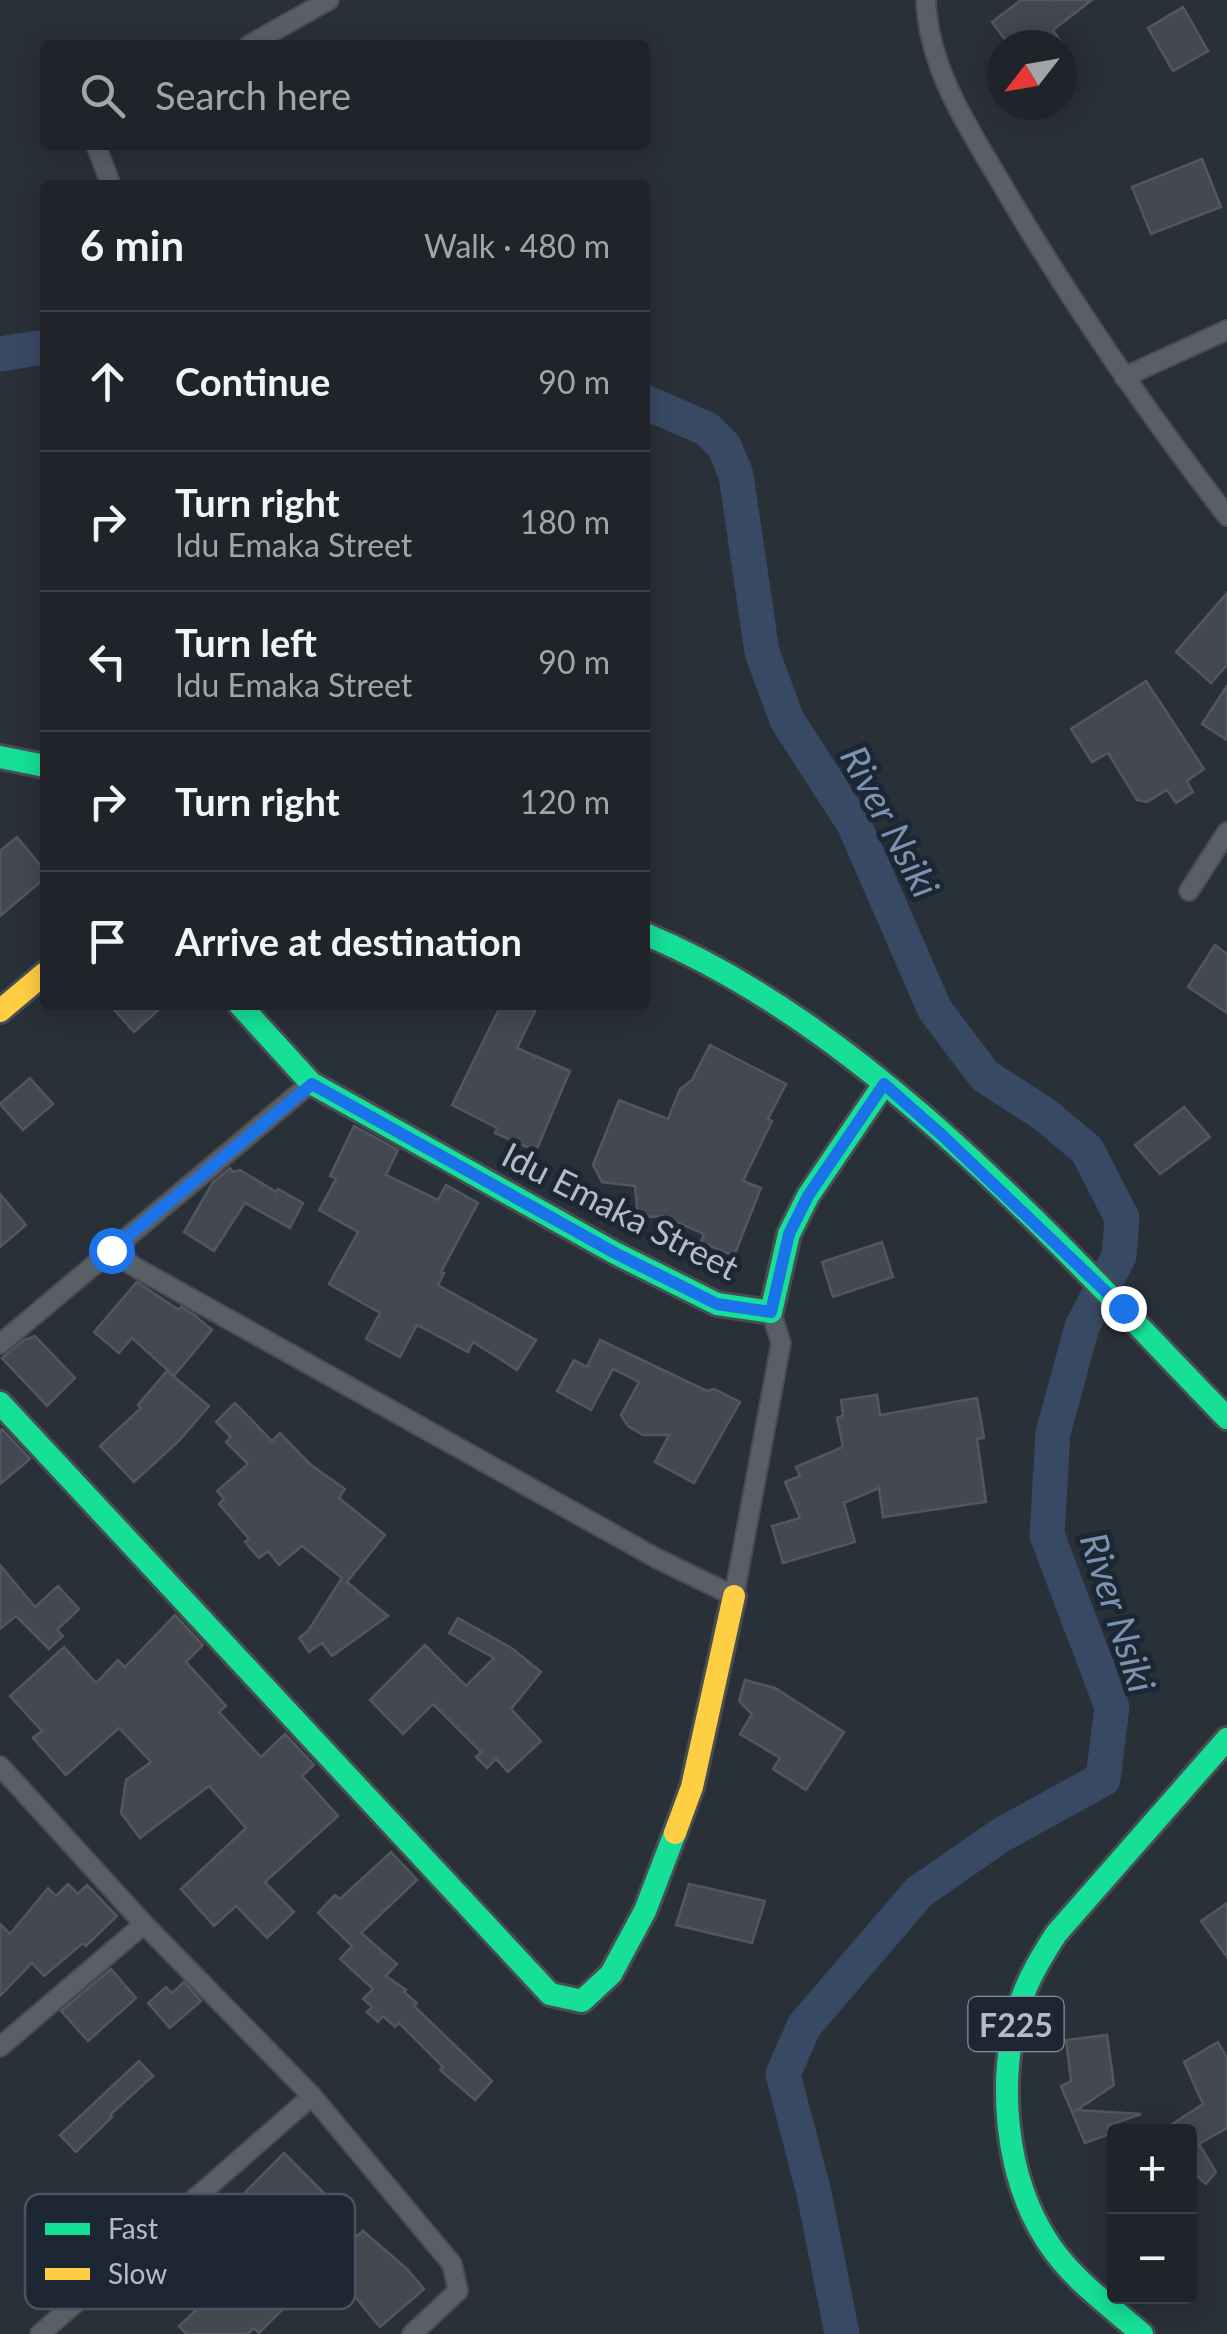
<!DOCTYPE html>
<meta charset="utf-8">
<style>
:root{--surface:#20242a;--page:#282c32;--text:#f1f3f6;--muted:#a2a4a8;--line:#3d4147}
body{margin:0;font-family:Lato,sans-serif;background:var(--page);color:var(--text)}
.controls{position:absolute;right:30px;bottom:30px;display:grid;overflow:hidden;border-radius:10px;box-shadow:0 5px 25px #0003}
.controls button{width:90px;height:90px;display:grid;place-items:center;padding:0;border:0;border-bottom:2px solid var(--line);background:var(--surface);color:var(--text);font:50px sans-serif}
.compass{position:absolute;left:987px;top:30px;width:90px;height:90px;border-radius:50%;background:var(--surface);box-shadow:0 5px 25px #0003;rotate:239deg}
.stop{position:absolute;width:30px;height:30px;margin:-22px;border:8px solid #1a73e8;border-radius:50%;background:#fff}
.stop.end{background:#1a73e8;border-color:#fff;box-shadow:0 2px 10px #0008}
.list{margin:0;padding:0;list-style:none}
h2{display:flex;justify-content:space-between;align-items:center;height:130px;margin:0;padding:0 40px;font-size:42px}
h2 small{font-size:32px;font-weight:400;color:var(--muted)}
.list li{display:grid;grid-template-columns:65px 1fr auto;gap:30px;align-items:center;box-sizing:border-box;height:140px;padding:0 40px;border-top:2px solid var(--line)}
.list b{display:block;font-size:38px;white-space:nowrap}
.list p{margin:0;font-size:32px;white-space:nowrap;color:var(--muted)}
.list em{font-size:32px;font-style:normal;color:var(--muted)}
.icon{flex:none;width:55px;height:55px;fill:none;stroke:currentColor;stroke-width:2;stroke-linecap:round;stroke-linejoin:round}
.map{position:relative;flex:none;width:1227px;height:2334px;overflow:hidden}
.search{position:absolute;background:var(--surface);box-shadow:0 5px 25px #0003;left:40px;top:40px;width:610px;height:110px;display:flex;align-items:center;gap:25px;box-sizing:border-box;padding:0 35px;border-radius:10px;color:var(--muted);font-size:38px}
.panel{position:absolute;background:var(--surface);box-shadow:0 5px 25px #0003;left:40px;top:180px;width:610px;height:830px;border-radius:10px}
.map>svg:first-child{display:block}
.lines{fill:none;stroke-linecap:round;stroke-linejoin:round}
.river{stroke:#384963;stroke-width:35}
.building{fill:#444950;stroke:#52575f;stroke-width:2.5}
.street-casing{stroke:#484c53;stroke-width:22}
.fast-casing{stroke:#484c53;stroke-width:28}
.slow-casing{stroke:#484c53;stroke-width:28}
.street{stroke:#5a5e66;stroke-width:18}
.fast{stroke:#16e098;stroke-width:22}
.slow{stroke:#ffcf43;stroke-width:22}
.route{stroke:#1a73e8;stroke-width:12}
.labels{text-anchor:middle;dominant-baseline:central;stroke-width:10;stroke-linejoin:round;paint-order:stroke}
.shield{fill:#1d2633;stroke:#878f9c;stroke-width:2.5}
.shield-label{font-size:32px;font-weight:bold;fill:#b4bcc9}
.street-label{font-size:35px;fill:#b4bcc9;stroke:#1d2633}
.water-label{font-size:38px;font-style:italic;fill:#7c92b1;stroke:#1d2633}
.key{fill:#1d2633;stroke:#4a5360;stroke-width:2.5}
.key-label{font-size:28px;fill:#b4bcc9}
</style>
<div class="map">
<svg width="1227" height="2334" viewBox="0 0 1227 2334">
<rect width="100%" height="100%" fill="#2a3038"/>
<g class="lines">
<!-- river -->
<g class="river">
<polyline points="0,354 45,347"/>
<polyline points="645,402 707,429 724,446 736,475 762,652 787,720 854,824 935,1010 985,1076 1044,1114 1087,1150 1122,1218 1119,1256 1082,1327 1053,1433 1047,1535 1112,1707 1103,1779 1001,1835 919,1892 804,2026 783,2074 814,2193 842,2334"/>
</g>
</g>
<!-- building -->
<g class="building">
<polygon points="1021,0 1092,0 1053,30 1063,45 1009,45 992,22"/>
<polygon points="1183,7 1208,51 1173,71 1148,28"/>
<polygon points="1202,159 1221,207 1151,234 1132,187"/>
<polygon points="1227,593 1227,665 1211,683 1176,652"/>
<polygon points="1146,681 1204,769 1187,781 1193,792 1176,803 1167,790 1147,802 1137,800 1108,753 1092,762 1071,729"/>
<polygon points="1227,686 1227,740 1202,724"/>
<polygon points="17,837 45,871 45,878 0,916 0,851"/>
<polygon points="1215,945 1227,954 1227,1013 1188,987"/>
<polygon points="110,1005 164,1005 134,1032"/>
<polygon points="501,1005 538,1005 517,1048 570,1071 536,1151 495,1133 497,1128 452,1105"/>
<polygon points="710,1045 786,1084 768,1119 772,1121 743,1181 761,1188 734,1256 701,1242 704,1234 663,1216 649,1217 637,1209 635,1186 602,1182 593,1165 619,1100 668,1119 680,1089 692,1080"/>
<polygon points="30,1078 53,1104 23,1130 0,1104"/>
<polygon points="1184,1107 1210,1137 1160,1174 1135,1145"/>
<polygon points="354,1126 398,1150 386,1175 438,1200 446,1185 478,1203 441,1272 444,1273 438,1285 536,1340 517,1370 473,1342 468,1352 417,1325 400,1357 366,1339 380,1313 329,1284 358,1232 319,1210 336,1179 330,1176"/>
<polygon points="230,1168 233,1172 240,1170 276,1192 278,1189 303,1203 290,1228 245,1203 214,1251 184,1232 213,1182"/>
<polygon points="0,1194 26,1225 0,1247"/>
<polygon points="882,1242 893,1277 833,1297 822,1262"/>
<polygon points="137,1282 179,1310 181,1307 193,1314 212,1330 174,1376 132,1338 119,1353 94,1332"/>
<polygon points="35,1336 75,1378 47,1406 2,1358 24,1340"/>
<polygon points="600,1340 707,1391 714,1389 740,1402 694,1483 655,1462 669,1435 643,1435 628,1426 621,1415 639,1382 613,1369 591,1410 557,1391 574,1360 587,1367"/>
<polygon points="167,1371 209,1406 180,1440 134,1482 100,1446 141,1408 138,1405"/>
<polygon points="877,1395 880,1415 977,1398 984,1438 977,1439 986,1502 883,1517 879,1488 844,1503 855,1542 783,1563 772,1526 800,1518 785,1482 800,1476 796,1467 843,1447 837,1418 843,1415 841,1400"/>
<polygon points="235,1403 272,1441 280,1433 311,1465 345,1489 339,1498 385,1535 347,1582 388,1616 332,1656 322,1643 309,1652 299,1638 308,1631 342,1578 302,1546 279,1565 268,1551 259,1558 245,1542 249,1539 219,1504 224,1499 217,1491 248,1464 226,1442 231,1437 216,1422"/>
<polygon points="2,1429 30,1459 0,1484 0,1431"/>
<polygon points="0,1565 35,1607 58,1586 79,1609 57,1630 63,1636 49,1649 16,1616 0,1629"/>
<polygon points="175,1615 203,1645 186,1662 226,1706 219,1712 261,1757 285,1734 314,1765 302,1776 338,1816 265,1882 294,1912 267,1938 236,1906 214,1926 181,1889 246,1828 209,1786 140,1838 121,1813 126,1780 151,1762 119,1728 66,1775 33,1738 42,1731 10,1696 64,1647 96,1683 118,1660 125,1667"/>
<polygon points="458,1618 513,1649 541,1672 511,1709 541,1741 508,1772 496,1759 487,1768 476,1757 481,1752 433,1704 403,1734 370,1700 425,1645 466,1686 494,1658 449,1633"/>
<polygon points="745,1680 775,1688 844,1732 806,1790 773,1769 780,1758 740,1734 752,1714 739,1701"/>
<polygon points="391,1852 417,1880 361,1933 397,1964 386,1976 406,1990 404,1992 417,2003 414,2006 492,2081 475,2100 440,2070 443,2067 399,2023 395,2027 383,2016 378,2022 367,2012 372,2007 363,1999 373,1989 340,1959 352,1946 318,1913 335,1895 340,1899"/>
<polygon points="68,1884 78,1894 87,1885 117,1916 86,1946 83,1943 44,1976 32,1963 0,1996 0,1924 10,1934 48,1888 56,1896"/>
<polygon points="689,1884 765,1901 752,1943 676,1925"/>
<polygon points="1227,1903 1227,1957 1201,1921"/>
<polygon points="111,1969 136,1998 88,2041 61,2011"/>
<polygon points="184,1982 201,2001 170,2028 148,2003 166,1987 172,1993"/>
<polygon points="1107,2035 1114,2085 1077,2110 1141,2114 1107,2126 1110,2134 1085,2143 1061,2086 1071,2081 1066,2040"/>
<polygon points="1218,2042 1227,2058 1227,2128 1199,2144 1216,2172 1206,2184 1190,2170 1190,2132 1160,2132 1203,2104 1184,2062"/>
<polygon points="139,2061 153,2076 110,2115 112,2117 76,2152 60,2135"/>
<polygon points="284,2153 338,2207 270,2276 288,2293 286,2306 259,2333 254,2328 248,2334 186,2334 179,2326 223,2285 187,2251"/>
<polygon points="363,2231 407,2269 424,2289 380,2327 326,2262"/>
</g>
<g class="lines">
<!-- street casing -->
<g class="street-casing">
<g id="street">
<path d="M926 0C928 69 970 130 1004 188 1071 302 1146 411 1227 516"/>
<polyline points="249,45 329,0"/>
<polyline points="96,145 111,185"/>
<polyline points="1124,377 1227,330"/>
<polyline points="1189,891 1227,832"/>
<polyline points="111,1249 133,1266 656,1558 734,1596 781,1343 771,1312"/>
<polyline points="0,1344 311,1083"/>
<polyline points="0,1766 144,1924 0,2047"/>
<polyline points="312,2096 452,2264 458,2291 412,2334"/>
<polyline points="40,2334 312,2096 144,1924"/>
</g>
</g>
<!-- fast casing -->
<g class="fast-casing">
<g id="fast">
<polyline points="0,757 45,766"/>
<path d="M645 934C869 1027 1061 1247 1227 1418"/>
<polyline points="240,1005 311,1083 615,1253 717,1304 771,1312 789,1234 808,1196 884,1084"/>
<polyline points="0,1403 550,1994 582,2001 611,1974 645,1911 675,1833"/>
<path d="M1142 2334C1110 2306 1073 2280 1049 2244 1004 2177 996 2077 1021 2001 1029 1977 1042 1956 1056 1934L1227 1739"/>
</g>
</g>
<!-- slow casing -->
<g class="slow-casing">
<g id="slow">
<polyline points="0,1011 45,973"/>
<polyline points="675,1833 692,1787 734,1596"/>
</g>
</g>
<!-- street -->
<use href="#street" class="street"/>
<!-- fast -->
<use href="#fast" class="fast"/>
<!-- slow -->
<use href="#slow" class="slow"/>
</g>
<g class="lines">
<!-- route -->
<polyline class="route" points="111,1250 312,1084 615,1253 717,1304 771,1312 789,1234 808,1196 884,1084 944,1137 1123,1308"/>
</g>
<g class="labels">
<!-- shield labels -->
<rect class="shield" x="968.5" y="1997" width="95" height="54" rx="8"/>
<g class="shield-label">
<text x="1016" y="2024">F225</text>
</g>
<!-- street labels -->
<g class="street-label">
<text transform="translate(621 1210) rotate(27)">Idu Emaka Street</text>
</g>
<!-- water labels -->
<g class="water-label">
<text transform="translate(891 821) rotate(62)">River Nsiki</text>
<text transform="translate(1119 1612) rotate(72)">River Nsiki</text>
</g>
</g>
<!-- legend -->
<rect x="25" y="2194" width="330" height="115" rx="15" class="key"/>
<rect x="45" y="2223" width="45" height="12" fill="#16e098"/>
<rect x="45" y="2268" width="45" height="12" fill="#ffcf43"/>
<g class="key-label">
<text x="108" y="2239">Fast</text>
<text x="108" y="2284">Slow</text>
</g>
</svg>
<div class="controls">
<button>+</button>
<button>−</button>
</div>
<svg class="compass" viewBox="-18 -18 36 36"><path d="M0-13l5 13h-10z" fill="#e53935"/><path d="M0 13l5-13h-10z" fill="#a2a4a8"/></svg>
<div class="stop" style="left:111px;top:1250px"></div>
<div class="stop end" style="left:1123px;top:1308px"></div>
<div class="search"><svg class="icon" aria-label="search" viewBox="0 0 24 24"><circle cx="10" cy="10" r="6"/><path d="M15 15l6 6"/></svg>Search here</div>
<section class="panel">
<h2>6 min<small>Walk · 480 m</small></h2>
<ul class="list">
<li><svg class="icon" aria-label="ahead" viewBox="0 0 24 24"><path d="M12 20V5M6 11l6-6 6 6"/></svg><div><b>Continue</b></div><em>90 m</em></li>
<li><svg class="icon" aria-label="right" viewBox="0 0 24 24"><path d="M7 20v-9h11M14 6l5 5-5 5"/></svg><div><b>Turn right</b><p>Idu Emaka Street</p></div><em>180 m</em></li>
<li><svg class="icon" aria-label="left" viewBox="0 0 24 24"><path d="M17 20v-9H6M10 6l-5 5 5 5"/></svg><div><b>Turn left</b><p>Idu Emaka Street</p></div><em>90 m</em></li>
<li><svg class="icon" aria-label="right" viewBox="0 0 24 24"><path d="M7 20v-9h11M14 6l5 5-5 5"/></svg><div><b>Turn right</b></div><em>120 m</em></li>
<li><svg class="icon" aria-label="arrive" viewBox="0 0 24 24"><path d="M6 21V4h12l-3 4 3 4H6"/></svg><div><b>Arrive at destination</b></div></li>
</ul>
</section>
</div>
